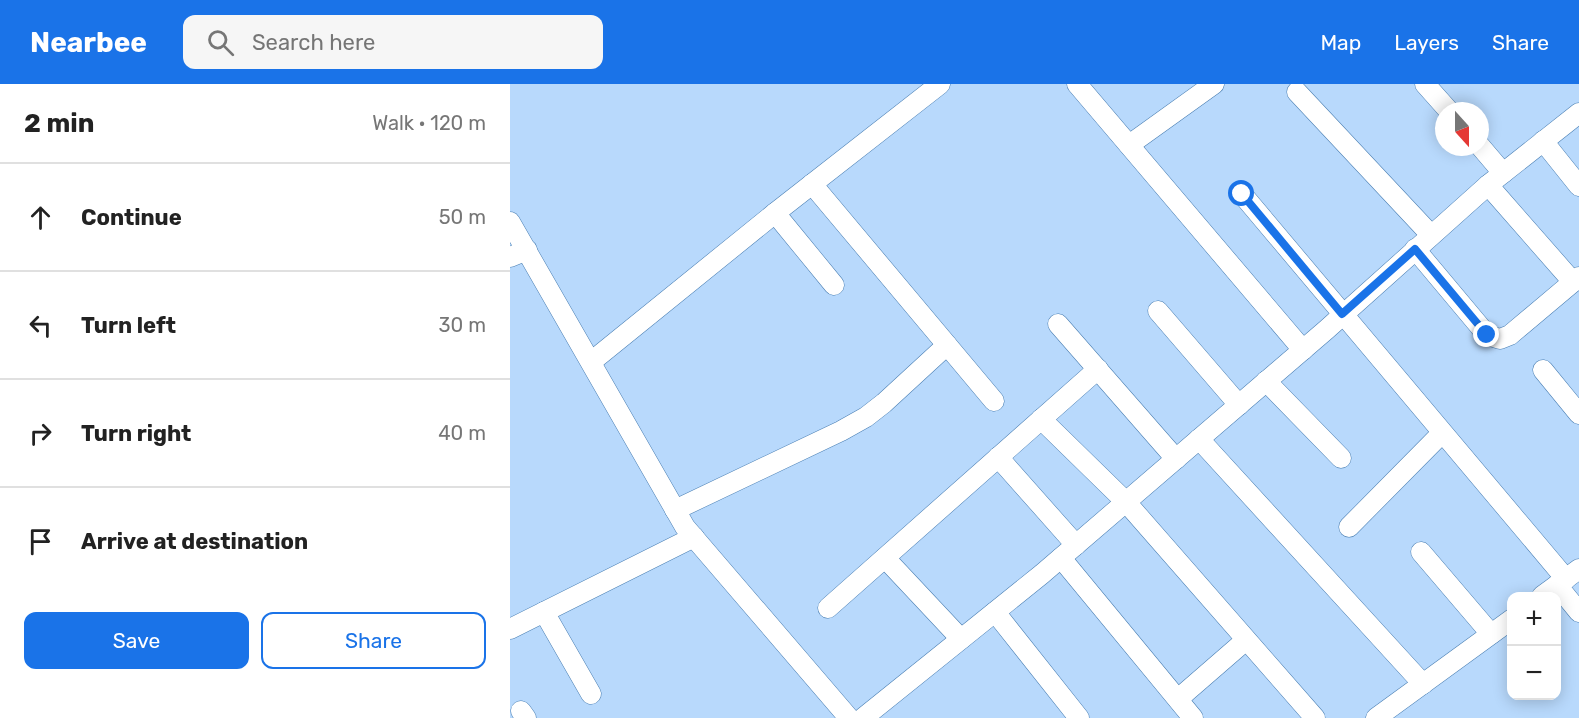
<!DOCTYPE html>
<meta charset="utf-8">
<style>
:root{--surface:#fff;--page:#f6f6f6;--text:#222;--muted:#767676;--line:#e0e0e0;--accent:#1a73e8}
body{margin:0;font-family:Rubik,sans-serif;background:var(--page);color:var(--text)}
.controls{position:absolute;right:18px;bottom:18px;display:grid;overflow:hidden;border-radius:12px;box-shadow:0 3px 15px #0003}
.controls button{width:54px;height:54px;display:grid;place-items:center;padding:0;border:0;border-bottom:2px solid var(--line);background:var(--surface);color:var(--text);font:30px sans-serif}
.compass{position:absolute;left:925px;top:18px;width:54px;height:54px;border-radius:50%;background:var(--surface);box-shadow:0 3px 15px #0003;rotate:159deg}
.stop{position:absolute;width:18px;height:18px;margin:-14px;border:4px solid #1a73e8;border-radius:50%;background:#fff}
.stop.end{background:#1a73e8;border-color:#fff;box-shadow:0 2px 6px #0008}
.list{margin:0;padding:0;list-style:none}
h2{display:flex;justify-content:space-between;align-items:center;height:78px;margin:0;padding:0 24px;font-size:26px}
h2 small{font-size:20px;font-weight:400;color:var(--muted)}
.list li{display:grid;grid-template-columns:39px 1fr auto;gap:18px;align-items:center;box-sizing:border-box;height:108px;padding:0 24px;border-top:2px solid var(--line)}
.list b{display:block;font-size:22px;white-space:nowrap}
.list em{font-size:20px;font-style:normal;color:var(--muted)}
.actions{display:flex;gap:12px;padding:18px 24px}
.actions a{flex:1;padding:14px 0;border:2px solid var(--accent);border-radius:12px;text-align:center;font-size:21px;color:var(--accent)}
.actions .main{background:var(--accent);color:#fff}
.icon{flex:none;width:33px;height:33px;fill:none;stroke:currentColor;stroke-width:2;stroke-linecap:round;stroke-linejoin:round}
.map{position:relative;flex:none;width:1069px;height:634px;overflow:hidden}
header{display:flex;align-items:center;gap:36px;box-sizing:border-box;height:84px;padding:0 30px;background:var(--accent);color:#fff}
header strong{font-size:28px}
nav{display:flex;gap:33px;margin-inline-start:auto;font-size:21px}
.search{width:420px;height:54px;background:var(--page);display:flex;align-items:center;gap:15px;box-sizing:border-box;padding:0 21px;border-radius:12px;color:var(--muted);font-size:22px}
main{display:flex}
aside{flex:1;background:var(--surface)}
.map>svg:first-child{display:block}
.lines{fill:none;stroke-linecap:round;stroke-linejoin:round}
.minor-casing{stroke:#4a7fb3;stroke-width:21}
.minor{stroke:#fff;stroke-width:20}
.route{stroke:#1a73e8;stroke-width:8}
</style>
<header>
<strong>Nearbee</strong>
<div class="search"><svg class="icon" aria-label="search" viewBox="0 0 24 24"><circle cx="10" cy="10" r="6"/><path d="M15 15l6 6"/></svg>Search here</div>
<nav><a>Map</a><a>Layers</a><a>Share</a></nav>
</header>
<main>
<aside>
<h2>2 min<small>Walk · 120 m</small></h2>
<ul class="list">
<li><svg class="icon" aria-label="ahead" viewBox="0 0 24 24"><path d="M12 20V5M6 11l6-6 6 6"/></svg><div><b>Continue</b></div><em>50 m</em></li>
<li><svg class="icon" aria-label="left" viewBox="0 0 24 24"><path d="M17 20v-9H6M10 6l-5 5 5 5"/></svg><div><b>Turn left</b></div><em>30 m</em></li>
<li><svg class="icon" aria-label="right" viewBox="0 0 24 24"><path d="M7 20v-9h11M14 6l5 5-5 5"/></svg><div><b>Turn right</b></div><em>40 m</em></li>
<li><svg class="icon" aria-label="arrive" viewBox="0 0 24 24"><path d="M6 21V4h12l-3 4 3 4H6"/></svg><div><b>Arrive at destination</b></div></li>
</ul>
<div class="actions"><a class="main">Save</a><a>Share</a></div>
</aside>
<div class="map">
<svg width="1069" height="634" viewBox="0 0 1069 634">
<rect width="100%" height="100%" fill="#b8d9fc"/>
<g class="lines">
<!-- minor casing -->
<g class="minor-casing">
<g id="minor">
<polyline points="567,0 793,266"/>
<polyline points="915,0 939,27"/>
<polyline points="787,8 921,151"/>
<polyline points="1033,57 1069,102"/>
<polyline points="619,61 704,0"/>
<polyline points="970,62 993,89"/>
<polyline points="302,100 484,317"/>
<polyline points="978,101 1063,198"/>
<polyline points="732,110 1056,495"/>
<polyline points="265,129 324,201"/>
<polyline points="0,138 175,443 339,634"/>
<polyline points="905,165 977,251 990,255 1000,251 1069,193"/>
<polyline points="0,173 17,166"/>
<polyline points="648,227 729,321"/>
<polyline points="548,240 666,375"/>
<polyline points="81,278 265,129 430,0"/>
<polyline points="1033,286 1069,330"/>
<polyline points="756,297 831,374"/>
<polyline points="531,335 616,418 805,634"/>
<polyline points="689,355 913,600"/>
<polyline points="488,373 566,461"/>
<polyline points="165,426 331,347 356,333 374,319 437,261"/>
<polyline points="839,443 932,349"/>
<polyline points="911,468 981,550"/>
<polyline points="375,474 451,555"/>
<polyline points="551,474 683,634"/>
<polyline points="1047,501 1069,528"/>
<polyline points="1032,512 1069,485"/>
<polyline points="318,524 588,285"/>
<polyline points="34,528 81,610"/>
<polyline points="485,528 569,634"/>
<polyline points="0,545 184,453"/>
<polyline points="668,615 736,556"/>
<polyline points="11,627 16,634"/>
<polyline points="353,634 532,490 816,246 978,101 1069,29"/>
<polyline points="866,634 1002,535"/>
</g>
</g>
<!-- minor -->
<use href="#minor" class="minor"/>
</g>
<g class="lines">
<!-- route -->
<polyline class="route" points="732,110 832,230 905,165 977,251"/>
</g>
</svg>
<div class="controls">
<button>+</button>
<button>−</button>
</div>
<svg class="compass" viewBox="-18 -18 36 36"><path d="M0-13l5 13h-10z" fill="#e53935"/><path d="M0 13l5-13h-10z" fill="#767676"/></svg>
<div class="stop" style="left:732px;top:110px"></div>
<div class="stop end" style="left:977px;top:251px"></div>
</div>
</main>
